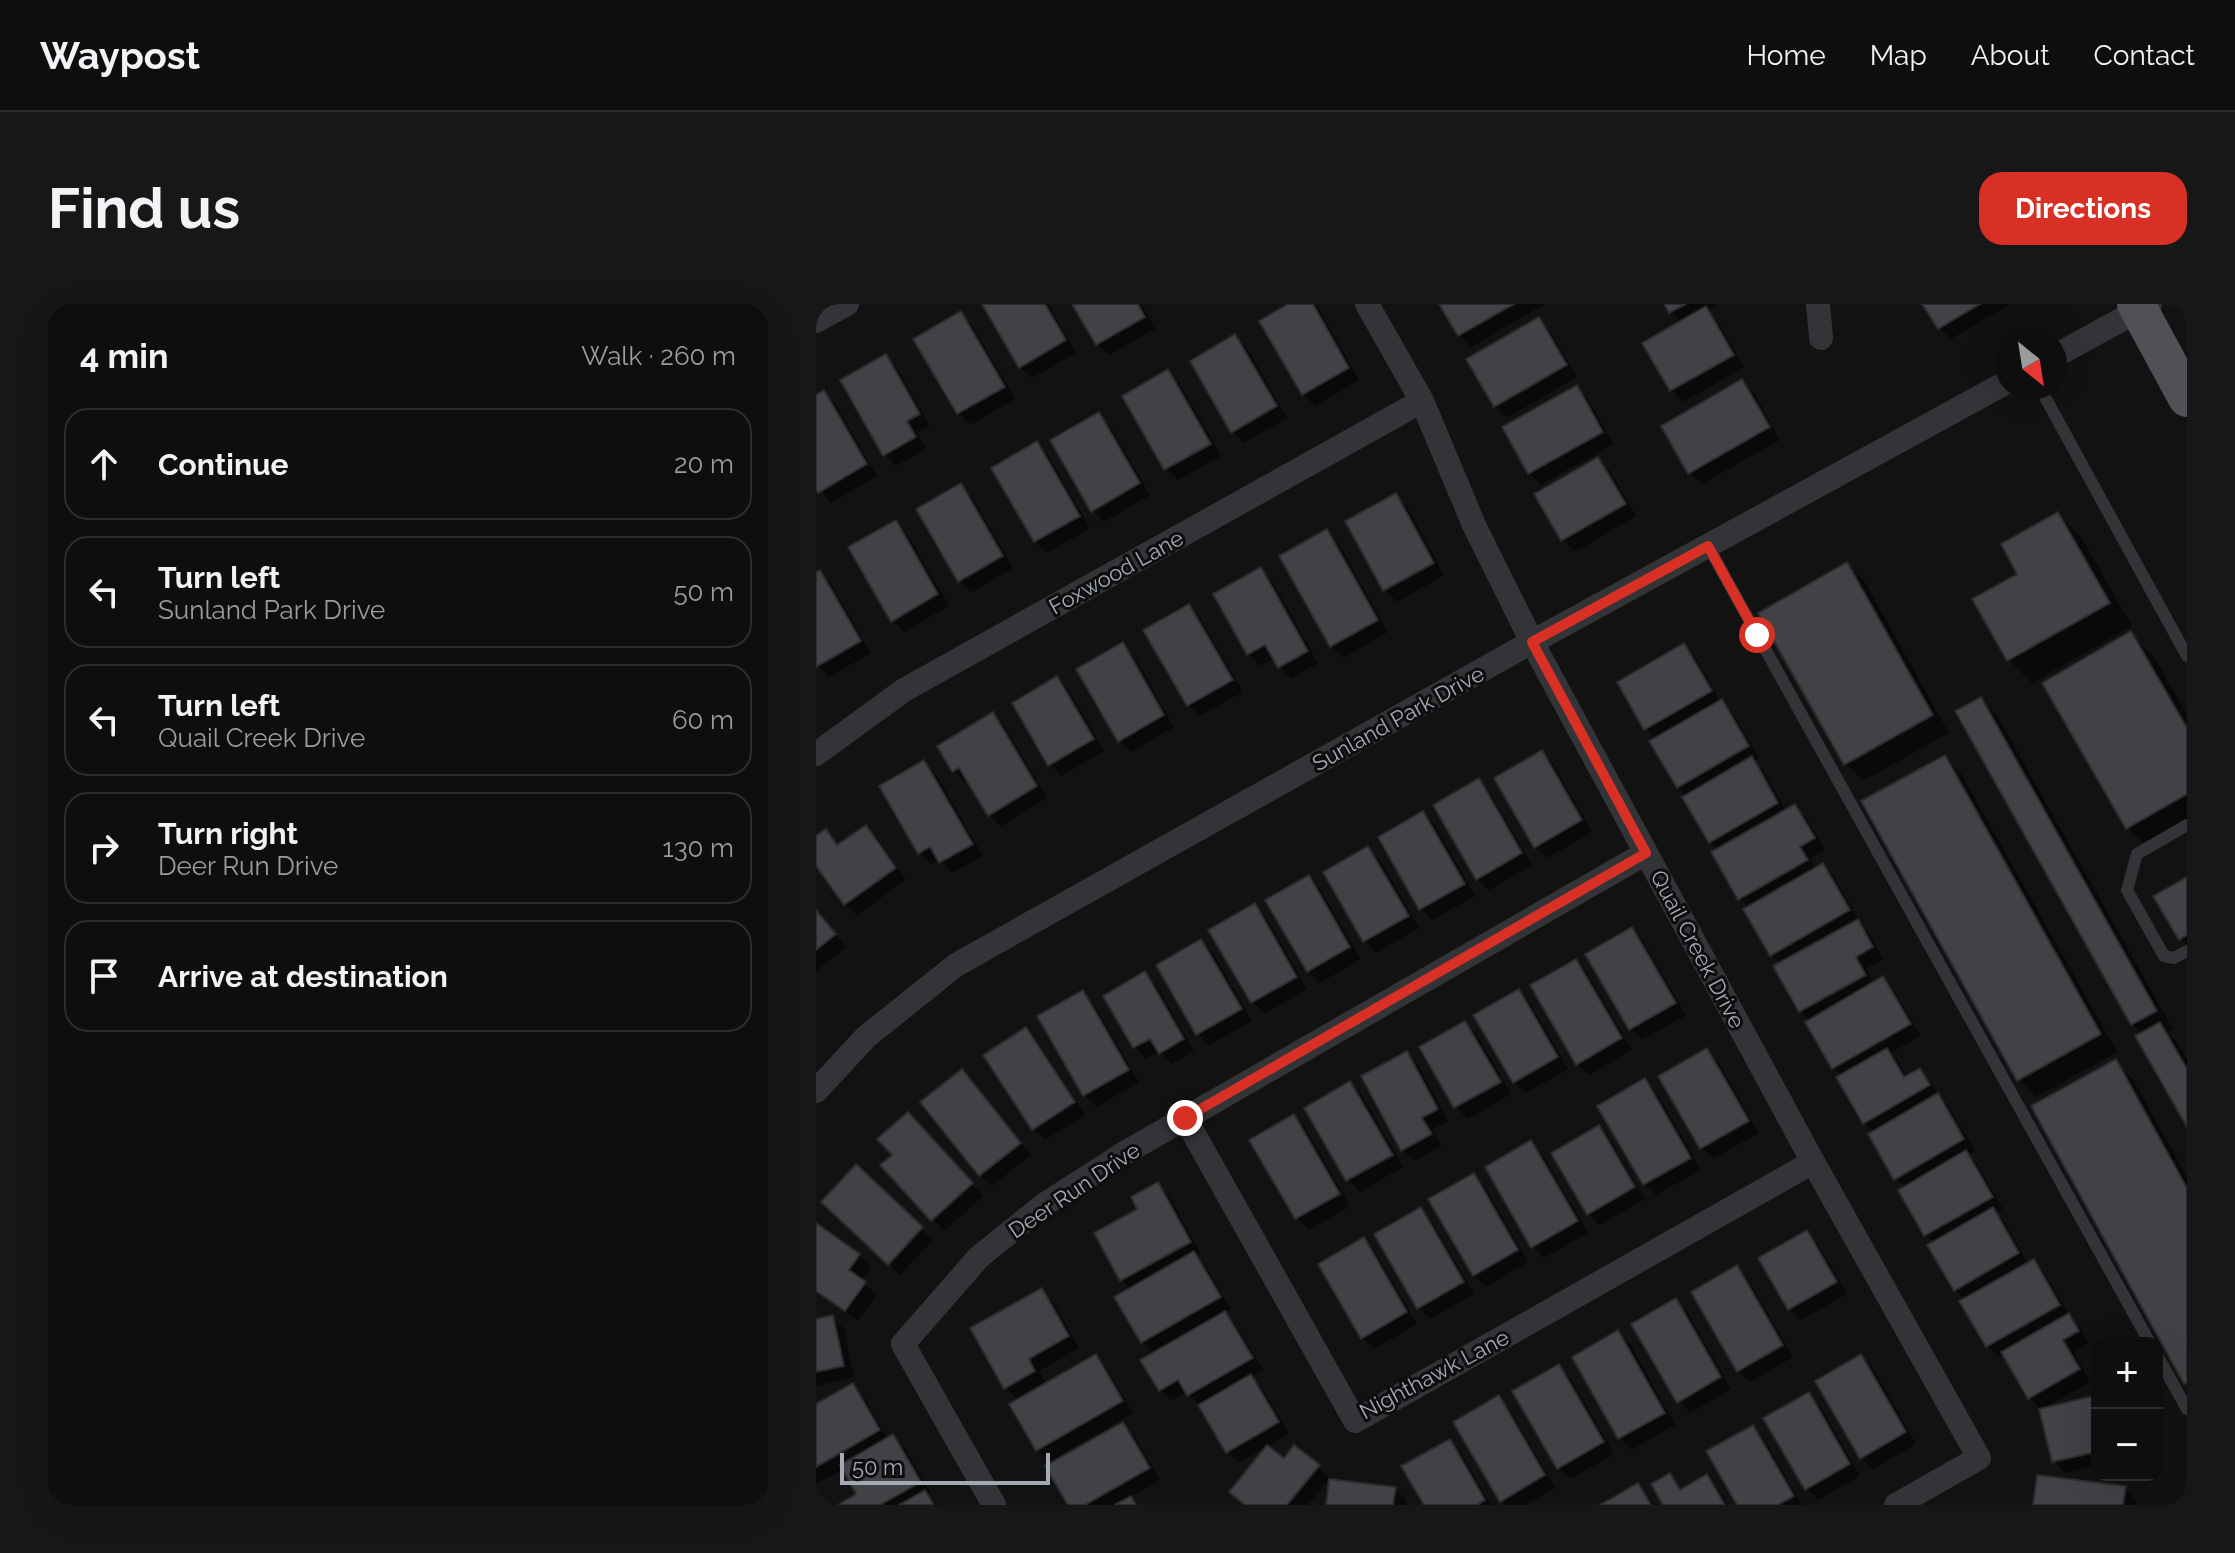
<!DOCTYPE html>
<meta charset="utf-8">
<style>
:root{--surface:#0e0e0e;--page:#171717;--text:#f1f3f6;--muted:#9b9c9e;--line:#2e2e2e;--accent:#d93025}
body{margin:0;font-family:Raleway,sans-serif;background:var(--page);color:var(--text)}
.controls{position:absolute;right:24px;bottom:24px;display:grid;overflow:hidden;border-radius:16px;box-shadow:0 8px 32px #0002}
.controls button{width:72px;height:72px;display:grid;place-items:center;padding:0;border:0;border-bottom:2px solid var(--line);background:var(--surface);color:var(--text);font:40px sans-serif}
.compass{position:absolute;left:1179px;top:24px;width:72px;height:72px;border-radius:50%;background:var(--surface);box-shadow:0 8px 32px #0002;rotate:150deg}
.scale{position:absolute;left:24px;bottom:20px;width:210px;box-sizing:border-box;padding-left:8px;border:4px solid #a3aab3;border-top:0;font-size:22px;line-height:28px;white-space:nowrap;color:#a3aab3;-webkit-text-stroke:6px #0d0d0e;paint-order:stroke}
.stop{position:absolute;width:24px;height:24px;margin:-18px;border:6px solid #d93025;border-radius:50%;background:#fff}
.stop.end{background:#d93025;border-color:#fff;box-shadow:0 2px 8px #0008}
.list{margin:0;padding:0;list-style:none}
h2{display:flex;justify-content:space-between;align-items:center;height:104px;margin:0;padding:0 32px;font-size:34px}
h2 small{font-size:26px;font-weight:400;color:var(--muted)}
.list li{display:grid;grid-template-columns:52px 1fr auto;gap:24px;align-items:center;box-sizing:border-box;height:112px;margin:0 16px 16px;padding:0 16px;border:2px solid var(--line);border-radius:24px}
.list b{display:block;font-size:30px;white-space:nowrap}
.list p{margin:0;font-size:26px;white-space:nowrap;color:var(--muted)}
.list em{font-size:26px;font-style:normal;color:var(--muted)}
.icon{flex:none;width:44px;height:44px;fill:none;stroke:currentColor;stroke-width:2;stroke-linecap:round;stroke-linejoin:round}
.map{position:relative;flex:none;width:1371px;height:1201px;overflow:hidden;border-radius:24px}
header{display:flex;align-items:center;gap:48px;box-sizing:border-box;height:112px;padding:0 40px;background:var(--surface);border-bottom:2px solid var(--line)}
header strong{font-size:38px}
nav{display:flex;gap:44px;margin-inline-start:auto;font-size:28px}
.intro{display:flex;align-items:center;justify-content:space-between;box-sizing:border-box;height:192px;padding:0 48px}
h1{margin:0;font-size:56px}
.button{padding:20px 36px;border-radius:24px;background:var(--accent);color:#fff;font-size:28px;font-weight:700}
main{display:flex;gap:48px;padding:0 48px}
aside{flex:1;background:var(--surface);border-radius:24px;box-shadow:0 8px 32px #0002}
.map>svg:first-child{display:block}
.shadow{fill:#0007}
.building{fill:#414246;stroke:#2c2c2f;stroke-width:2}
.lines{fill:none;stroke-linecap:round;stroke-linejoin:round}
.service{stroke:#333438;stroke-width:12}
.minor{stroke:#333438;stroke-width:24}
.primary{stroke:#4f5157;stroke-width:38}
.route{stroke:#d93025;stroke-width:10}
.labels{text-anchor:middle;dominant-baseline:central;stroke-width:6;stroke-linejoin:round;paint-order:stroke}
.street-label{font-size:22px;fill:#a3aab3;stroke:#0d0d0e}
</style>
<header>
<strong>Waypost</strong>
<nav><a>Home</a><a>Map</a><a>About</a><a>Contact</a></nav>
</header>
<div class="intro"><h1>Find us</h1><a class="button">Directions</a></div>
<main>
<aside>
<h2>4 min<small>Walk · 260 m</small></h2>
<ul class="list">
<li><svg class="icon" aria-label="ahead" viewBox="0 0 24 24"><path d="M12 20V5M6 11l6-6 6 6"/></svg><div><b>Continue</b></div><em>20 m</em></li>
<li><svg class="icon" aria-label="left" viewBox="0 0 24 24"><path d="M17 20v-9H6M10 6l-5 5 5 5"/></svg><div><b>Turn left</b><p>Sunland Park Drive</p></div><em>50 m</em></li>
<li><svg class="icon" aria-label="left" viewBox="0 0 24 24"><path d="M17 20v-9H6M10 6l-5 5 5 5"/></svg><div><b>Turn left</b><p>Quail Creek Drive</p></div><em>60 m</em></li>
<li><svg class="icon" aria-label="right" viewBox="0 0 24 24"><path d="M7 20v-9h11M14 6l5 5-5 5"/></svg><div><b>Turn right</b><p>Deer Run Drive</p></div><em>130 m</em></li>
<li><svg class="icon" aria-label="arrive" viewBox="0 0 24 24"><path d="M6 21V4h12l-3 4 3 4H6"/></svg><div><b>Arrive at destination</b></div></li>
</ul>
</aside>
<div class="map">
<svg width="1371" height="1201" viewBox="0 0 1371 1201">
<rect width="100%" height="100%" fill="#121213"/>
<!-- shadow -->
<g class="shadow">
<polygon points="168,0 232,0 260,49 216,74 204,63"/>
<polygon points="258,0 325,0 339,25 293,51 281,40"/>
<polygon points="476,0 498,0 502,3 543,76 499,102 487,90"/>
<polygon points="625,0 729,0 655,43 643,31"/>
<polygon points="850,0 901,0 891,6 901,16 928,63 867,98 856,86 829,40 865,19"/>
<polygon points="1109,0 1194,0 1135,35 1123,24"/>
<polygon points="144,10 156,21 199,95 154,121 143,109 100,35"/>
<polygon points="722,15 734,27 761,73 691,114 679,102"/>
<polygon points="419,33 431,44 471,114 428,139 417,128"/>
<polygon points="69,53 81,64 114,122 101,129 110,145 80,162 69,150"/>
<polygon points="351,68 363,79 405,152 362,176 350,165 308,93"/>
<polygon points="926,78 938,89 964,136 886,180 874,169 847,123"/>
<polygon points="760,84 772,95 797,140 725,181 713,169"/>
<polygon points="8,88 19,100 61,172 15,199 0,181 0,93"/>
<polygon points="283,111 294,122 334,191 288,218 277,206"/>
<polygon points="221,140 232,151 274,224 231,249 219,237"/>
<polygon points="782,155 794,167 820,212 759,248 747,236 721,191"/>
<polygon points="145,182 156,193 197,264 155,289 144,277 103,206"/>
<polygon points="579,192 591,203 628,271 581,298 569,286 531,218"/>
<polygon points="1242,210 1265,233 1316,322 1216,379 1193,356 1159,296 1204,270"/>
<polygon points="79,218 91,230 133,302 88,328 77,316"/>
<polygon points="511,227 522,239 572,328 527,354 515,342"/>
<polygon points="1031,261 1049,278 1133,429 1047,477 1030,460"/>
<polygon points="445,266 456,277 502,359 475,375 464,363 459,354 444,362 433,350 400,291"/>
<polygon points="4,269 15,280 55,349 13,373 0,359 0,271"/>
<polygon points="373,302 384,314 427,388 384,412 372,401"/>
<polygon points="1315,330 1338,353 1371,410 1371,526 1335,547 1312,524 1229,380"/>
<polygon points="306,340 318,352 358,423 315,448 303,436"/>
<polygon points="868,342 879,353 905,398 917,409 943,454 938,457 947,466 970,507 979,502 990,514 1009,546 994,555 1000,565 1007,561 1018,573 1044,618 1043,619 1053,629 1067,655 1050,665 1058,680 1067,675 1078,687 1105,732 1074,749 1083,758 1091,773 1103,766 1115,778 1125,795 1133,803 1159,847 1152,851 1161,860 1187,905 1179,909 1188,917 1212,960 1217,957 1229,969 1255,1015 1264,1023 1273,1039 1258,1048 1274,1078 1227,1105 1281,1093 1281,1161 1249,1169 1238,1157 1225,1106 1214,1094 1189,1050 1183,1054 1172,1042 1146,998 1149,996 1139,986 1119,939 1110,931 1089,884 1080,874 1059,828 1049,819 1027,772 1018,764 994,717 985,707 965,660 956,651 933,604 924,594 903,546 894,538 871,492 862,483 840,435 830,425"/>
<polygon points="241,375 253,386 288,447 245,472 234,460"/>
<polygon points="1165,395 1182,413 1357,725 1351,728 1361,738 1371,755 1371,819 1327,730 1317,720"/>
<polygon points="177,411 188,422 231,494 185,522 174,511 153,476 149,478 138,467"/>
<polygon points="725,449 737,460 776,528 731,554 719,543"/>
<polygon points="1129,453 1146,471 1301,748 1220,793 1203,775"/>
<polygon points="108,458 120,470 167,552 136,569 123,555 115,560 104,548"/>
<polygon points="663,477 674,489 716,561 673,586 661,574"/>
<polygon points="607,509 619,521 659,592 616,616 605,605"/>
<polygon points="50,524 62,535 90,576 41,611 29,600 0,558 0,535 10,528 23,542"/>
<polygon points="552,545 564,556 603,624 560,649 549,637 510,569"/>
<polygon points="493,574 504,585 545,655 504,679 492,667"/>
<polygon points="1371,575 1371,641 1364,634"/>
<polygon points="439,602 450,613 491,685 448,710 436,698 395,627"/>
<polygon points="0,606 30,643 0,667"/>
<polygon points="816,626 827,637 870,711 826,736 815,725"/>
<polygon points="385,637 397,649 436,717 393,741 382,730"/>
<polygon points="760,657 771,669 816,746 773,771 761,760"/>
<polygon points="329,670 340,681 378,747 356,760 343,747 330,755 319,743"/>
<polygon points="703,687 714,699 752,765 710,789 698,778"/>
<polygon points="266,689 278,700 323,778 281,803 269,791 224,713"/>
<polygon points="649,719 661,731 695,790 652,815 640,803 606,744"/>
<polygon points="210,726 221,737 269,811 229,836 218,825 170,751"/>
<polygon points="890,747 902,758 943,829 897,855 886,844"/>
<polygon points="590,749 602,761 632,817 616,826 626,842 598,857 587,846"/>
<polygon points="1299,758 1317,775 1371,873 1371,1081"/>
<polygon points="146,767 158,779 215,851 176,882 165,871"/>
<polygon points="829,777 840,788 885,866 840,891 829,880"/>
<polygon points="534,780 546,791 587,863 544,888 532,876 491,805"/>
<polygon points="477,812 489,824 534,902 493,926 481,914 436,836"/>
<polygon points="103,822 167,892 128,927 117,915"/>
<polygon points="783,823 794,835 829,895 784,921 772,909"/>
<polygon points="715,838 726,850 772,929 728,954 717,942"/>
<polygon points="40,863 117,936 84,971 19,909"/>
<polygon points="657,872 669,883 712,958 670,983 658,971 615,896"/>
<polygon points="342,880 353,892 385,950 380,952 389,961 415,1005 409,1009 420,1021 447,1066 435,1073 446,1084 473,1130 423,1159 412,1148 384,1102 371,1088 356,1097 344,1086 339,1050 327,1038 301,993 315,985 305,975 324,906"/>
<polygon points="604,906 616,918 658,990 614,1015 603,1003"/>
<polygon points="0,921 43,952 55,963 45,977 61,991 42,1017 0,988"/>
<polygon points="991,929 1002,940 1031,990 985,1016 974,1005"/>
<polygon points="548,936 559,947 601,1020 558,1045 546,1033"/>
<polygon points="921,964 932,975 977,1053 934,1078 922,1067"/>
<polygon points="225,986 237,998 263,1044 223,1067 231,1081 280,1053 291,1064 317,1109 233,1158 221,1146 203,1097 190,1084"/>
<polygon points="860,997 871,1008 915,1085 874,1109 863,1097"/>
<polygon points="16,1013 28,1025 38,1073 0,1082 0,1017"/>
<polygon points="802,1029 814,1040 859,1121 815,1146 804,1134"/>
<polygon points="1045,1053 1057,1064 1100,1140 1057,1165 1045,1154"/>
<polygon points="742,1062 754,1074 798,1150 754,1175 743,1163"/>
<polygon points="36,1082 48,1093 72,1136 77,1133 89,1144 115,1190 112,1191 121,1201 26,1201 43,1191 28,1165 0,1180 0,1103"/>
<polygon points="993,1091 1004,1102 1044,1172 1002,1196 991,1185"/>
<polygon points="683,1094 694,1106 739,1184 709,1201 690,1201 685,1196"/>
<polygon points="306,1120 318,1132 344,1176 314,1193 321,1201 254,1201"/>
<polygon points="936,1123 948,1135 986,1201 923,1201"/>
<polygon points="633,1137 645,1149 675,1201 610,1201"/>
<polygon points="468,1157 502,1163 514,1174 492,1201 429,1201 415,1188"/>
<polygon points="853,1172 867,1187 891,1173 902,1184 912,1201 849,1201"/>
<polygon points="822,1182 838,1201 788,1201"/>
<polygon points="1309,1184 1320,1196 1320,1201 1219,1201"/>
<polygon points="579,1185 591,1196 590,1201 512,1201"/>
</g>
<!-- building -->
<g class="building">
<polygon points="166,0 229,0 250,36 203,64"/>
<polygon points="256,0 322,0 329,13 280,41"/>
<polygon points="472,0 497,0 533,64 486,91 443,17"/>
<polygon points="623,0 698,0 642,32"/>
<polygon points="848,0 870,0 853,9"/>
<polygon points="1106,0 1164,0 1122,25"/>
<polygon points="890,2 918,51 854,87 826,39"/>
<polygon points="145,7 189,83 141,110 97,35"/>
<polygon points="723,13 751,61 678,103 650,55"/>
<polygon points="419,30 461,102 415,129 374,57"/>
<polygon points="70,50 104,110 91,117 100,133 67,152 24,76"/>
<polygon points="352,65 395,140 348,166 306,92"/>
<polygon points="926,75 954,123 872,170 845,122"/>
<polygon points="761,81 787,128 712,170 686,123"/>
<polygon points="8,86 51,160 2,189 0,185 0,91"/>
<polygon points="283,108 324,179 275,208 234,136"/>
<polygon points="221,137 264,212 218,238 175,164"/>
<polygon points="782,153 810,200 745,237 718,190"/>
<polygon points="145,179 187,252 142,278 100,205"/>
<polygon points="580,189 618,259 567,287 529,217"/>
<polygon points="1242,208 1294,299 1191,357 1156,295 1201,270 1185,240"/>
<polygon points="80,216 122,290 75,318 32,243"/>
<polygon points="511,225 562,316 514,343 463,252"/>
<polygon points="1031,258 1117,411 1028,461 942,309"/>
<polygon points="445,263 492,347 462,364 449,341 431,351 397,290"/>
<polygon points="4,266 45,337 0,363 0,268"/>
<polygon points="373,300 417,376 371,402 327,326"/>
<polygon points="1315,327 1371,424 1371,490 1310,525 1226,379"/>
<polygon points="307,338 348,411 302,438 260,365"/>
<polygon points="868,339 896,387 828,426 801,378"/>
<polygon points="241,372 278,435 232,462 196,399"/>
<polygon points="1165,393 1341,707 1315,721 1139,407"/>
<polygon points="906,395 933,442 861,484 833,437"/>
<polygon points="177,408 221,482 172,512 143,464 136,468 121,442"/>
<polygon points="726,446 766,516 718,544 678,474"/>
<polygon points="1129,451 1285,730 1201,777 1045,497"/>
<polygon points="936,452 962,499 893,539 866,493"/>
<polygon points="108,456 157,540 123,559 114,543 102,550 63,482"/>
<polygon points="663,474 706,549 660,576 617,501"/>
<polygon points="979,500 999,534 984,543 992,556 922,596 895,548"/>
<polygon points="607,507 649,580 603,606 562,533"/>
<polygon points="50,521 80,564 28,601 0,562 0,532 10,525 21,541"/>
<polygon points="552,542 593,612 547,638 507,568"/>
<polygon points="1007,559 1034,606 954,652 927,605"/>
<polygon points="493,571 534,643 491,668 449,596"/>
<polygon points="1371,573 1371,631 1363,636 1337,592"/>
<polygon points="439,599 481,673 435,699 392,626"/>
<polygon points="0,606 20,630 0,646"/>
<polygon points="1042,615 1057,643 1040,653 1050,671 983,708 957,662"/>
<polygon points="816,623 860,699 813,726 769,650"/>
<polygon points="385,635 426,705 380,731 340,661"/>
<polygon points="760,655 806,734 760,761 714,681"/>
<polygon points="329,667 368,735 343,750 334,735 317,744 287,692"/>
<polygon points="1067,672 1095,720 1016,765 989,718"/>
<polygon points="703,685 742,753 697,779 657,711"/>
<polygon points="267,686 313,766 267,792 221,712"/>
<polygon points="649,717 685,778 638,804 603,743"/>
<polygon points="1344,718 1371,765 1371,823 1319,732"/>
<polygon points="210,723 259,798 216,826 167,751"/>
<polygon points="891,744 933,817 884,845 842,772"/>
<polygon points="1071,744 1088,773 1104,764 1114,781 1047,820 1020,773"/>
<polygon points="591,747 622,805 606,814 616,830 585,847 545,772"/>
<polygon points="1300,755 1371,884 1371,1079 1368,1080 1215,802"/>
<polygon points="146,765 205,839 163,872 104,798"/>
<polygon points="829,774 875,854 827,881 781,802"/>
<polygon points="534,777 577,851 530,877 488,804"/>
<polygon points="1122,789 1148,835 1078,876 1052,830"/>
<polygon points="92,808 157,879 115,917 64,861 76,851 61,835"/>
<polygon points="478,810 524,890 479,915 433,836"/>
<polygon points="783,821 819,883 771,911 735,849"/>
<polygon points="715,836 762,917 715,944 669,863"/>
<polygon points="1150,846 1177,893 1108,932 1082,886"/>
<polygon points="40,860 107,923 72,961 5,898"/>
<polygon points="658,869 702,946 657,972 612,895"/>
<polygon points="342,878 375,938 304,977 278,929 321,905 315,893"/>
<polygon points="605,903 648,978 601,1005 558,930"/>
<polygon points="1177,903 1203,949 1138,987 1111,941"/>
<polygon points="0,919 44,950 33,966 50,978 29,1007 0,987"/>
<polygon points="991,926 1021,978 972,1006 942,954"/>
<polygon points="548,933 591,1008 545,1035 502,960"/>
<polygon points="378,947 405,993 325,1039 298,993"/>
<polygon points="1218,955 1244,1001 1170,1043 1143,997"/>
<polygon points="921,961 967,1041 921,1068 875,988"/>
<polygon points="226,984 253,1032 213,1055 219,1067 188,1085 154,1024"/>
<polygon points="860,994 905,1073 861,1099 815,1020"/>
<polygon points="409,1007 437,1054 371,1092 362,1076 343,1087 324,1056"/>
<polygon points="1253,1009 1263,1027 1247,1036 1264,1065 1212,1095 1185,1048"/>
<polygon points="17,1011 28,1062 0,1068 0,1015"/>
<polygon points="802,1026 849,1109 802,1135 756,1053"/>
<polygon points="280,1050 307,1097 220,1147 193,1100"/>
<polygon points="1045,1050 1090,1128 1044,1155 999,1077"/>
<polygon points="743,1060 788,1138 741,1165 696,1087"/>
<polygon points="435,1070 463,1118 410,1149 382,1101"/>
<polygon points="37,1079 64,1126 0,1163 0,1100"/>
<polygon points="993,1088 1034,1160 989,1186 947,1114"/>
<polygon points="683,1091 729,1171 684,1198 637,1118"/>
<polygon points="1281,1091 1281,1148 1236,1158 1223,1105"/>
<polygon points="307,1118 334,1164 269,1201 252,1201 229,1162"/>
<polygon points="937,1121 978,1192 962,1201 921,1201 890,1147"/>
<polygon points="77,1130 105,1178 64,1201 22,1201 40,1190 24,1161"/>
<polygon points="634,1135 669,1196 661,1201 608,1201 585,1162"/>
<polygon points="451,1141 468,1154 478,1141 504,1161 471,1201 429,1201 413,1188"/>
<polygon points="854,1169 864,1186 891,1170 909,1201 847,1201 835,1180"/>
<polygon points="1221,1171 1310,1182 1307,1201 1217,1201"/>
<polygon points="513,1175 580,1183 577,1201 510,1201"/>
<polygon points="822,1179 835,1201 784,1201"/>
<polygon points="109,1186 118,1201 83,1201"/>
<polygon points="315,1192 320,1201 298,1201"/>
</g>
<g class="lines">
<!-- service -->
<g class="service">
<polyline points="1224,84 1371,352"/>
<polyline points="892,242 1334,1039"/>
<polyline points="1371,521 1321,550 1311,586 1348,652 1358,654 1371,647"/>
<polyline points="1341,1051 1371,1105"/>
</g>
<!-- minor -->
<g class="minor">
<polyline points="551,0 606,97 658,221 716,338 997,858 1163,1154 1080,1201"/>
<polyline points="1002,0 1005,34"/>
<polyline points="0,17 31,0"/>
<polyline points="1239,52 1334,0"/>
<polyline points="0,450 88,386 606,97"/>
<polyline points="0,787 50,733 140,661 716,338 1191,78"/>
<polyline points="369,814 539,1117 997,858"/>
<polyline points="178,1201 87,1040 163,953 229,900 307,850 830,549"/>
</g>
<!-- primary -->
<polyline class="primary" points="1320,0 1371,94"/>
</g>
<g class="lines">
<!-- route -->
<polyline class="route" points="369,814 830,549 716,338 892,242 941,331"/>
</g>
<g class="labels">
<!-- street labels -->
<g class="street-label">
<text transform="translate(300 268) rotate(-29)">Foxwood Lane</text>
<text transform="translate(582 414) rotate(-29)">Sunland Park Drive</text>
<text transform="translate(882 645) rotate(62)">Quail Creek Drive</text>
<text transform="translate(258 886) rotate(-34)">Deer Run Drive</text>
<text transform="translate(618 1070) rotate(-28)">Nighthawk Lane</text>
</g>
</g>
</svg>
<div class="controls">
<button>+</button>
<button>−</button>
</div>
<svg class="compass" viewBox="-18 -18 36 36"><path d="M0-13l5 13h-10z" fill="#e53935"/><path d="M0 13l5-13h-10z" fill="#9b9c9e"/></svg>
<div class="scale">50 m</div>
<div class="stop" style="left:941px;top:331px"></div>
<div class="stop end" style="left:369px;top:814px"></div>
</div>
</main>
